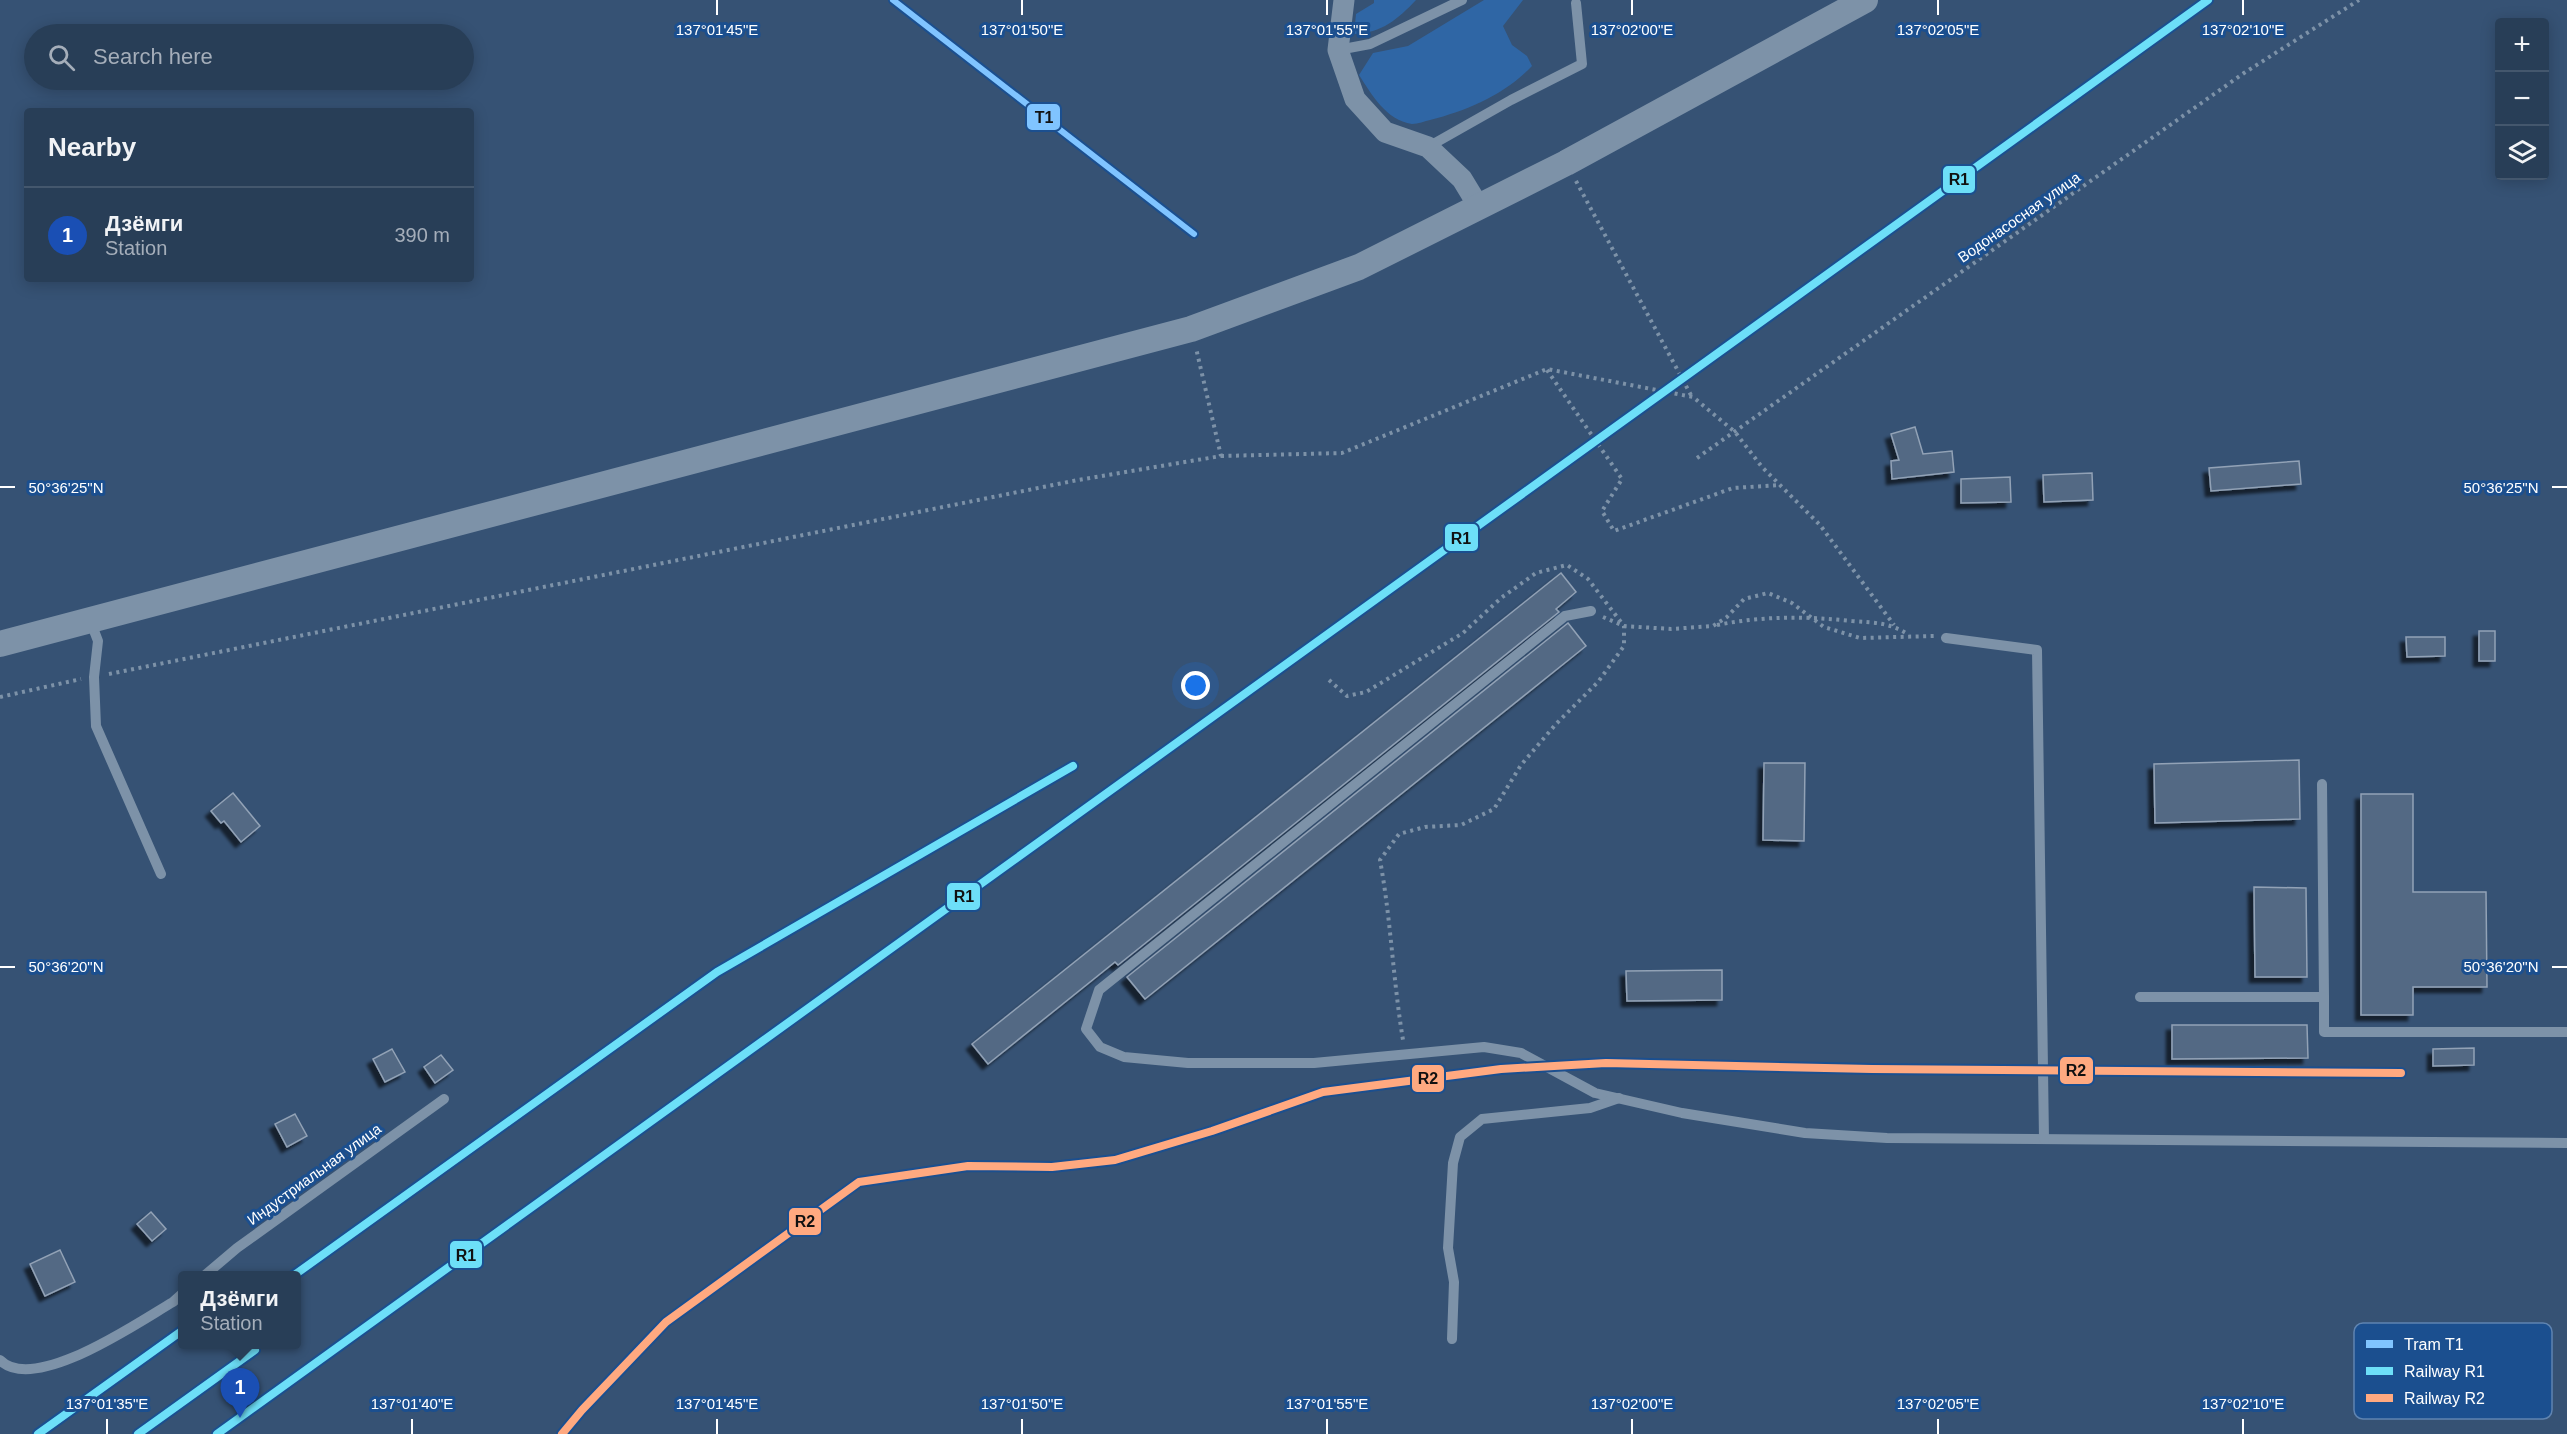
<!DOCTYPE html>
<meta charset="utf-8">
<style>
:root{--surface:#283e57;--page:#344961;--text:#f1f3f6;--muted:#a5aeba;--line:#44576d;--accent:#b9c2ce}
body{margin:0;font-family:Helvetica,sans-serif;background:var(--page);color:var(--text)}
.controls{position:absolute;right:18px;top:18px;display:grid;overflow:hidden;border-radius:6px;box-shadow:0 3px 15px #0003}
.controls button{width:54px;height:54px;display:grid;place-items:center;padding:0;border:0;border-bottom:2px solid var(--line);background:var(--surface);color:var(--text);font:30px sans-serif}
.you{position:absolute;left:1196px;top:686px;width:21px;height:21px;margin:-15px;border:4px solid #fff;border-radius:50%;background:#1a73e8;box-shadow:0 0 0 9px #1a73e833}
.badge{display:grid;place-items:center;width:39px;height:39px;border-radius:50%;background:var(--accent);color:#fff;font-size:20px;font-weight:700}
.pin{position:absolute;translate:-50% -50px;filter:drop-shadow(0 2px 3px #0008)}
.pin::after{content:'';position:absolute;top:32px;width:21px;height:18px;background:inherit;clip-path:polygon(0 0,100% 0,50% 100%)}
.popup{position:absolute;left:178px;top:1271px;width:123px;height:78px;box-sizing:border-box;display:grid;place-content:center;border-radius:6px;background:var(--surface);filter:drop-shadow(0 2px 4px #0005);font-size:20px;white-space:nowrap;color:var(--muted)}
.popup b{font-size:22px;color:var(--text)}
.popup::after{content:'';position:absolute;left:50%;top:100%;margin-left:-12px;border:12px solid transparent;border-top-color:var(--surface)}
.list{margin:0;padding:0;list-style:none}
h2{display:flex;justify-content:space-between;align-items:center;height:78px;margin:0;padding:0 24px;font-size:26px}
h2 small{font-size:20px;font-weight:400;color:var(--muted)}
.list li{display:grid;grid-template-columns:39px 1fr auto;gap:18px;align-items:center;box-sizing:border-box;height:96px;padding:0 24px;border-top:2px solid var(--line)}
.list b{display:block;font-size:22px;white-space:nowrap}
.list p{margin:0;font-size:20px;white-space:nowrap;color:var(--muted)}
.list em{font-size:20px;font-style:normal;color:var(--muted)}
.icon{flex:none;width:33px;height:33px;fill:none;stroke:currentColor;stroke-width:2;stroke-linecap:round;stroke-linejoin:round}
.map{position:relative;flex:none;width:2567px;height:1434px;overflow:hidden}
.search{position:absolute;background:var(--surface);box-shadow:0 3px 15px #0003;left:24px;top:24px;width:450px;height:66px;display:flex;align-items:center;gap:15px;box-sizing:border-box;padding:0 21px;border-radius:33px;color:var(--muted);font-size:22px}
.panel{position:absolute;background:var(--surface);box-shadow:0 3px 15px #0003;left:24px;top:108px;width:450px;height:174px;border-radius:6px}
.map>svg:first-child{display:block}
.green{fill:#2f66a5}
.building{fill:#526984;stroke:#92a2b6;stroke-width:1.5;filter:url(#shadow)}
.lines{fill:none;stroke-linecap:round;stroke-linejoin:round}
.path{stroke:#7d92a8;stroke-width:4;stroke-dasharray:3 4.5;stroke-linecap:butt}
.service{stroke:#7d92a8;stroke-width:10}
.minor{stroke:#7d92a8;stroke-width:21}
.tertiary{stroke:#7d92a8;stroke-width:26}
.rail-1-casing{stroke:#1b4f8f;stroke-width:12}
.rail-2-casing{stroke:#1b4f8f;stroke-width:12}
.rail-1{stroke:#6ddff8;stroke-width:8}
.rail-2{stroke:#ffa980;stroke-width:8}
.tram-1-casing{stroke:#1b4f8f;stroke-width:10}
.tram-1{stroke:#80c4ff;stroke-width:6}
.ticks{fill:none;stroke:#fff;stroke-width:2}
.labels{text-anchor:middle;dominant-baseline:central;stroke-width:6;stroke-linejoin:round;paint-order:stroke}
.street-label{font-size:15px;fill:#fff;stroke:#1b4f8f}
.key{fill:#1b4f8f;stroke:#5f84b1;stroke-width:1.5}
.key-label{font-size:16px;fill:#fff}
.ticks-label{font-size:15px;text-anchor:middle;fill:#fff;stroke:#1b4f8f;stroke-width:6;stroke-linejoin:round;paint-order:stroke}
.line-badge{stroke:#1b4f8f;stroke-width:2}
.pale-badge-label{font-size:16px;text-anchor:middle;font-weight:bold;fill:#111}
</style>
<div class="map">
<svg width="2567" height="1434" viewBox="0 0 2567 1434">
<defs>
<filter id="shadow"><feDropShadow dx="-5.5" dy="5.5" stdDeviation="1.5" flood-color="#0009"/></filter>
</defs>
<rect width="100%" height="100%" fill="#365274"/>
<!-- green -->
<g class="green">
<path d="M1374 0H1416C1398 19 1382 33 1354 34L1356 14 1374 3Z"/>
<path d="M1484 0H1523L1503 26 1512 45 1527 56 1532 66C1504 95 1468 110 1430 120 1425 121 1418 124 1412 124 1386 120 1372 95 1359 75L1373 53 1408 46Z"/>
</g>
<!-- building -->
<g class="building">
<polygon points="1915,427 1923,454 1952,451 1954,472 1892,479 1891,461 1899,460 1891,434"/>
<polygon points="2299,461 2301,484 2211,491 2209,468"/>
<polygon points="2092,473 2093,500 2044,502 2043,475"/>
<polygon points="2010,477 2011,502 1961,503 1961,479"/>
<polygon points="1561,573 1576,592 1556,609 1559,612 1118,965 1115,962 988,1064 972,1044"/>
<polygon points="1568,623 1586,646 1145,999 1127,977"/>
<rect x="2479" y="631" width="16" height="30"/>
<polygon points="2406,637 2445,637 2445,656 2407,657"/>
<polygon points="2299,760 2300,819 2155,823 2154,764"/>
<polygon points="1764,763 1805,763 1804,841 1763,840"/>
<polygon points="233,793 260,826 241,842 224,821 221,823 211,811"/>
<polygon points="2361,794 2413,794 2413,892 2486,892 2487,987 2413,987 2413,1015 2361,1015"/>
<polygon points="2254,887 2306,888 2307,977 2255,977"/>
<polygon points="1722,970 1722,1000 1627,1001 1626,971"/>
<polygon points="2172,1025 2307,1025 2308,1058 2172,1059"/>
<polygon points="2474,1048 2474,1065 2433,1066 2433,1049"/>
<polygon points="392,1049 405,1072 385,1082 373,1059"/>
<polygon points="441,1055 453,1070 435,1083 424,1067"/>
<polygon points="295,1114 307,1136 287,1147 275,1124"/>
<polygon points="151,1212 166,1229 152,1241 137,1224"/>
<polygon points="60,1250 75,1282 45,1296 30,1264"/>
</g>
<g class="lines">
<!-- path -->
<g class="path">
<polyline points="1576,181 1692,397"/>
<polyline points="1547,370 1622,479 1602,511 1614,531 1733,488 1780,485"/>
<polyline points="1221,456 1342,453 1547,369 1693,397 1735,432 1762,467 1820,525 1894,625"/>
<polyline points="1697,458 2244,73 2359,0"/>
<polyline points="1603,617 1624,626 1671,629 1713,626 1727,617 1744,599 1768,593 1792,603 1824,627 1860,638 1934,636"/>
<path d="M1717 625C1763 616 1805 616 1852 621 1875 623 1889 622 1909 635"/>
<polyline points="109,674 1078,480 1221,456 1196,348"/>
<path d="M1329 680 1347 696 1366 692 1463 633 1501 598 1536 573 1567 565 1588 579 1624 626V646L1598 682 1556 724 1521 765 1494 809 1461 825 1425 827 1399 834 1380 860C1391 920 1393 980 1403 1040"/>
<polyline points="0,697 81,679"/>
</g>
<!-- service -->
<g class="service">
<polyline points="1338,50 1370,44 1462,0"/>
<polyline points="1428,147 1511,100 1582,64 1576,3"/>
<polyline points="1591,611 1565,616 1099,990 1086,1029 1100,1047 1124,1057 1188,1063 1314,1063 1484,1047 1521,1053 1595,1093 1682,1113 1805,1133 1887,1138 2567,1143"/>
<polyline points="90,620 98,641 94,677 96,726 161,874"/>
<polyline points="1946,638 2037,650 2044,1139"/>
<polyline points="2322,784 2324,997"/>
<polyline points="2140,997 2324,997 2324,1032 2567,1032"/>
<polyline points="204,1276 237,1248 444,1099"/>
<polyline points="1452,1339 1454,1282 1448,1248 1453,1163 1460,1137 1482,1119 1590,1108 1619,1098"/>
<path d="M0 1360C34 1395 140 1321 173 1302L183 1293"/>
</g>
<!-- minor -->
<polyline class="minor" points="1344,0 1338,50 1355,99 1385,132 1428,147 1462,179 1479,207"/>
<!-- tertiary -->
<polyline class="tertiary" points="0,644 1191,329 1359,267 1566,163 1865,0"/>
<!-- rail-1 casing -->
<g class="rail-1-casing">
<g id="rail-1">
<polyline points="293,1276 717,972 1073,766"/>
<polyline points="38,1434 183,1330"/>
<polyline points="138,1434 255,1350"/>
<polyline points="217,1434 2208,0"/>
</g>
</g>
<!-- rail-2 casing -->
<g class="rail-2-casing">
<polyline id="rail-2" points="562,1434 582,1410 666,1322 859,1182 968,1166 1052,1167 1115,1160 1212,1131 1323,1092 1501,1069 1606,1063 1872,1069 2401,1073"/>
</g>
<!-- rail-1 -->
<use href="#rail-1" class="rail-1"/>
<!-- rail-2 -->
<use href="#rail-2" class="rail-2"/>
<!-- tram-1 casing -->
<g class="tram-1-casing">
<polyline id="tram-1" points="893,0 1194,234"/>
</g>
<!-- tram-1 -->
<use href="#tram-1" class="tram-1"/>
</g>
<!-- ticks -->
<path class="ticks" d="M717 0V15M1022 0V15M1327 0V15M1632 0V15M1938 0V15M2243 0V15M0 487H15M2552 487H2567M0 967H15M2552 967H2567M107 1419V1434M412 1419V1434M717 1419V1434M1022 1419V1434M1327 1419V1434M1632 1419V1434M1938 1419V1434M2243 1419V1434"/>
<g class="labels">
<!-- street labels -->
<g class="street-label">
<text transform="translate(2019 217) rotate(-35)">Водонасосная улица</text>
<text transform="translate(314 1174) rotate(-36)">Индустриальная улица</text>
</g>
</g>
<!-- legend -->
<rect x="2354" y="1323" width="198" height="96" rx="9" class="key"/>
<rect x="2366" y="1340" width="27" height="8" fill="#80c4ff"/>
<rect x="2366" y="1367" width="27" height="8" fill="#6ddff8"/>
<rect x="2366" y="1394" width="27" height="8" fill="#ffa980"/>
<g class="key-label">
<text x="2404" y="1350">Tram T1</text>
<text x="2404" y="1377">Railway R1</text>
<text x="2404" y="1404">Railway R2</text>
</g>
<g class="ticks-label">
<text x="717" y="35">137°01'45"E</text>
<text x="1022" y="35">137°01'50"E</text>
<text x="1327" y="35">137°01'55"E</text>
<text x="1632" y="35">137°02'00"E</text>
<text x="1938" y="35">137°02'05"E</text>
<text x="2243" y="35">137°02'10"E</text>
<text x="66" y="493">50°36'25"N</text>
<text x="2501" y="493">50°36'25"N</text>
<text x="66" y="972">50°36'20"N</text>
<text x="2501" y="972">50°36'20"N</text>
<text x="107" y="1409">137°01'35"E</text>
<text x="412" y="1409">137°01'40"E</text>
<text x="717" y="1409">137°01'45"E</text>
<text x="1022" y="1409">137°01'50"E</text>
<text x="1327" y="1409">137°01'55"E</text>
<text x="1632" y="1409">137°02'00"E</text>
<text x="1938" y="1409">137°02'05"E</text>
<text x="2243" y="1409">137°02'10"E</text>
</g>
<g class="line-badge">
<rect x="1026" y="103" width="35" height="28" rx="6" fill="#80c4ff"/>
<rect x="1942" y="165" width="34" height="29" rx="6" fill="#6ddff8"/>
<rect x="1444" y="523" width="35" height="29" rx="6" fill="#6ddff8"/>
<rect x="946" y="882" width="35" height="29" rx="6" fill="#6ddff8"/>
<rect x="2059" y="1056" width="35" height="29" rx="6" fill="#ffa980"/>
<rect x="1411" y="1064" width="34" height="29" rx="6" fill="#ffa980"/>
<rect x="788" y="1207" width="34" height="29" rx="6" fill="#ffa980"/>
<rect x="449" y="1240" width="34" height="29" rx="6" fill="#6ddff8"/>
</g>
<g class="pale-badge-label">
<text x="1044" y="123">T1</text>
<text x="1959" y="185">R1</text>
<text x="1461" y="544">R1</text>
<text x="964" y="902">R1</text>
<text x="2076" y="1076">R2</text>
<text x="1428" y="1084">R2</text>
<text x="805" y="1227">R2</text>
<text x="466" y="1261">R1</text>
</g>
</svg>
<div class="controls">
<button>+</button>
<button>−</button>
<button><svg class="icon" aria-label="layers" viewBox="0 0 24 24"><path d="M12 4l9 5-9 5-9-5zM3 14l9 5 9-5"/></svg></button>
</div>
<div class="you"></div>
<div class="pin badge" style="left:240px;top:1418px;background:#1a4fb4">1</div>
<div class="popup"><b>Дзёмги</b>Station</div>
<div class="search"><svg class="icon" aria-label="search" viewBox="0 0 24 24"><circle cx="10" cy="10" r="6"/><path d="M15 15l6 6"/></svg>Search here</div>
<section class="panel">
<h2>Nearby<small></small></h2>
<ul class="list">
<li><span class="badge" style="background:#1a4fb4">1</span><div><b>Дзёмги</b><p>Station</p></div><em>390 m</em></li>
</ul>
</section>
</div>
